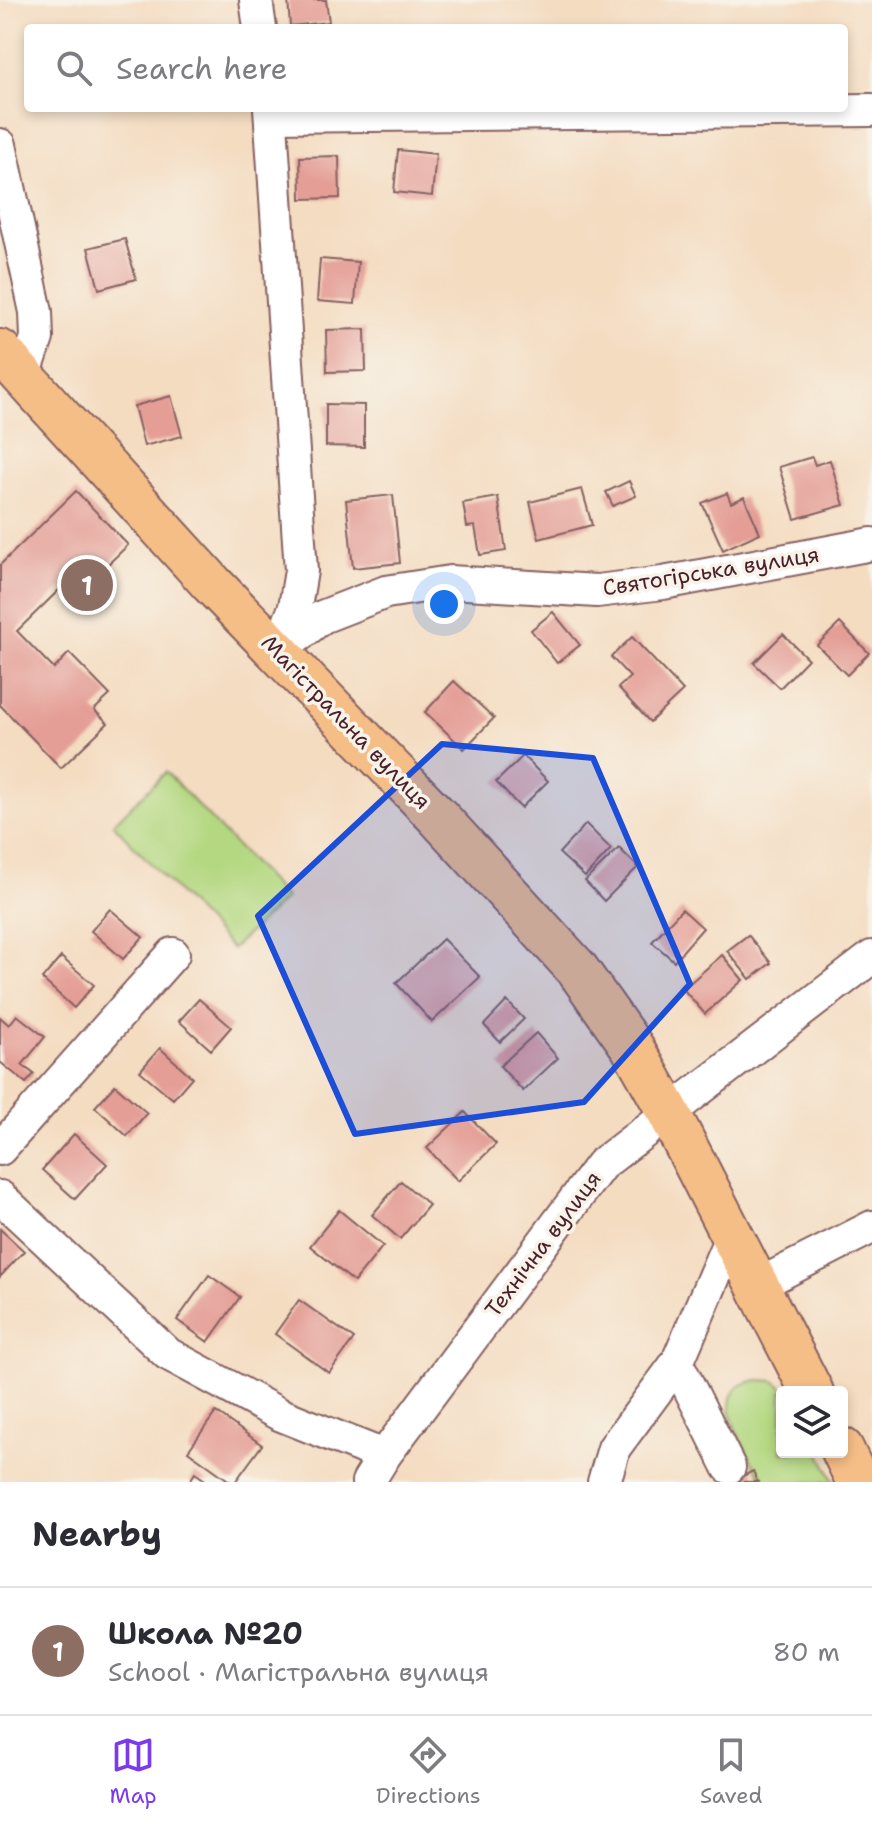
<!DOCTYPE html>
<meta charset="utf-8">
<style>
:root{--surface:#fff;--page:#f7f7f7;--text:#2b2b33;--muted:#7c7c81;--line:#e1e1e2;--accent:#7c3aed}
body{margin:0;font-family:"Shantell Sans",sans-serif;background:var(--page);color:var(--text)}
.controls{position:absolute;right:24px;bottom:24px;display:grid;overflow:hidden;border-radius:8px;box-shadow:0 4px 12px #0003}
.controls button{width:72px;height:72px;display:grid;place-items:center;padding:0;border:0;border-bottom:2px solid var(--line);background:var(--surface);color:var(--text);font:40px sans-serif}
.you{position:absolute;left:444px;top:604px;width:28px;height:28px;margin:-20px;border:6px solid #fff;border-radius:50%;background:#1a73e8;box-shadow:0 0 0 12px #1a73e833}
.badge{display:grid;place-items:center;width:52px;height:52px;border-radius:50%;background:var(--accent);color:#fff;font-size:26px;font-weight:700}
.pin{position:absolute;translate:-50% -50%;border:4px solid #fff;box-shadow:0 2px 8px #0006}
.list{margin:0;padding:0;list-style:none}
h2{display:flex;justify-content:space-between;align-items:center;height:104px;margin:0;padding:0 32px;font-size:34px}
h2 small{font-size:26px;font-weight:400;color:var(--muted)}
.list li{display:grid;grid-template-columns:52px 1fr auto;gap:24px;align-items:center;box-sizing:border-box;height:128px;padding:0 32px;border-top:2px solid var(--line)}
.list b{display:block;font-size:30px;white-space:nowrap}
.list p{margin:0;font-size:26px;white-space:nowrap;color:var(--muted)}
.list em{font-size:26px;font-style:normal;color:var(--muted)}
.icon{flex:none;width:44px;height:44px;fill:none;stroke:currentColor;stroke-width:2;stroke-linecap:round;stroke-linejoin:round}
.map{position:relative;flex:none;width:872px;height:1482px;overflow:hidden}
.search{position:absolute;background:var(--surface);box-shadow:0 4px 12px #0003;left:24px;right:24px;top:24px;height:88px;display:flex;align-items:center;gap:20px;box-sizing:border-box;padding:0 28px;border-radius:8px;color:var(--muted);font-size:30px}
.sheet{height:232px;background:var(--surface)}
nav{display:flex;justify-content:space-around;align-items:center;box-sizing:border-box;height:112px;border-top:2px solid var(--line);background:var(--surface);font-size:22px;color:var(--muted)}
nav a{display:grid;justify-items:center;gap:4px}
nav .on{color:var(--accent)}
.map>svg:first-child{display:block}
.green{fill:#b4d881;stroke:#7f7c56;stroke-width:2}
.building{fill:#e49e96}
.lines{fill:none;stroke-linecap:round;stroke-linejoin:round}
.minor-casing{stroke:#866160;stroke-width:36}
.major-casing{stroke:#866160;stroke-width:46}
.minor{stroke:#fff;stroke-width:32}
.major{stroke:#f6be87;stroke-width:42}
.marked{fill:#1d4ed8;fill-opacity:0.2;stroke:#1d4ed8;stroke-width:6;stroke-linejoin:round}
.labels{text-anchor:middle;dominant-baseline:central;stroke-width:7;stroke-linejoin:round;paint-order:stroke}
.street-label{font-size:22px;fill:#4a1f2b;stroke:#f7f3e8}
</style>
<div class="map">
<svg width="872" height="1482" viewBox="0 0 872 1482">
<rect width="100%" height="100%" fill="#f7f3e8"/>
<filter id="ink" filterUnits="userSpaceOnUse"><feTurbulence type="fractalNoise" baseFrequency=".0125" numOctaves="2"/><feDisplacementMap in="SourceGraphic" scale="16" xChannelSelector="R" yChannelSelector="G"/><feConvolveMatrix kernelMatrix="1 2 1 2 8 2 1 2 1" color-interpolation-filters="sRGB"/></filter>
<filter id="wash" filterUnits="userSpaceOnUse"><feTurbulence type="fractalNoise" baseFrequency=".006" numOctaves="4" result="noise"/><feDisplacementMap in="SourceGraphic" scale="32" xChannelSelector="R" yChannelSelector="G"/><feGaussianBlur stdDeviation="1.8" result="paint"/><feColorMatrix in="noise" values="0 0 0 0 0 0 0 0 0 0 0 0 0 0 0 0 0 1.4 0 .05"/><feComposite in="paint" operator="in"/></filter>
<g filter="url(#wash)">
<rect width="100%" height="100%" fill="#f4dcc1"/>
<!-- green -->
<g class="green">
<polygon points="166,772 286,898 232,949 113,824"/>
<path d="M759 1380 774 1381 788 1392H782V1452H819L834 1482H764C749 1453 699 1387 759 1380Z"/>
</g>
<g id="blocks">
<!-- building -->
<g class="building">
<polygon points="288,0 326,0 329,22 290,26"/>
<polygon points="398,150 436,154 432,196 394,192"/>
<polygon points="339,156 340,198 301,199 300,157"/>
<polygon points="125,239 136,279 99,289 88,248"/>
<polygon points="320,259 358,262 355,304 317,301"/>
<polygon points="365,329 366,371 327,372 326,330"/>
<polygon points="171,396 182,436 144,446 134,406"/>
<polygon points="326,404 364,405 364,447 326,446"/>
<polygon points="812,457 815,465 830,460 844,505 795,519 779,467"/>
<polygon points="629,481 636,496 613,506 606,492"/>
<polygon points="582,489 592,525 539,539 530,502"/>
<polygon points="76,491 128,545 72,599 61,588 17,631 54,669 69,653 110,695 94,710 108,723 61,768 0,705 0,565"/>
<polygon points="727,493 731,503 744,497 760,533 723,550 702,503"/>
<polygon points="393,495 400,563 353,568 346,500"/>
<polygon points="498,497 506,551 480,555 475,526 467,527 463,503"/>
<polygon points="553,612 580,645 557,663 531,630"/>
<polygon points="840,623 869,653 847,675 817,645"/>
<polygon points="783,634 808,659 780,688 754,663"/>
<polygon points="632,637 683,691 650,722 618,688 630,677 611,657"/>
<polygon points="454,681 494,718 464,749 425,712"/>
<polygon points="523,756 548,781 521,808 496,782"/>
<polygon points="586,824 611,849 585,877 559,853"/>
<polygon points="619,848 638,867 604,901 585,881"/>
<polygon points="110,909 143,937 123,959 91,931"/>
<polygon points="682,909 703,928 674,961 652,942"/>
<polygon points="748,935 771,963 750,979 727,951"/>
<polygon points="443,939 480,977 432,1022 396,983"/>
<polygon points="722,955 743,980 705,1014 683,989"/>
<polygon points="61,957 94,985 74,1008 42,979"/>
<polygon points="199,999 231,1027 211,1050 179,1021"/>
<polygon points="507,1001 524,1019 500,1042 484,1025"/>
<polygon points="17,1015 45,1037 22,1065 34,1074 26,1083 0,1062 0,1017 9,1025"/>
<polygon points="536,1033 558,1058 523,1091 500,1066"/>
<polygon points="160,1048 192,1077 173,1099 140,1071"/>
<polygon points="115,1085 147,1113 127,1136 95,1107"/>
<polygon points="465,1112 496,1144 458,1181 427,1148"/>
<polygon points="74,1134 107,1164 75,1199 42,1170"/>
<polygon points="401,1181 429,1205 400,1239 372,1215"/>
<polygon points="339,1210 383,1246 354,1282 310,1246"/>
<polygon points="0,1229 24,1251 0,1277"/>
<polygon points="209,1275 240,1297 208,1342 177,1320"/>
<polygon points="299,1300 354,1339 329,1373 275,1334"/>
<polygon points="216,1412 262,1445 235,1482 231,1482 188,1451"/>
<polygon points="753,1471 758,1482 731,1482"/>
<polygon points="195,1473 208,1482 189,1482"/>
</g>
</g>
</g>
<g filter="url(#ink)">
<use href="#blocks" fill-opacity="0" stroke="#866160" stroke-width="2"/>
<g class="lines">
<!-- minor casing -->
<g class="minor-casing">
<g id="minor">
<polyline points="256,0 260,28"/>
<polyline points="270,108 301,571 295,607 278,652"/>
<polyline points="272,116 872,110"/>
<polyline points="0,145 36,312 37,338 24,376"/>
<polyline points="278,652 322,617 386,592 450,582 597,591 663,583 872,544"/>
<polyline points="0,1149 173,954"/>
<polyline points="0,1197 168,1354 279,1414 384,1456"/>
<polyline points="756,1286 872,1227"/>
<polyline points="729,1467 677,1363 731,1237"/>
<polyline points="368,1482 384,1456 601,1165 872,957"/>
<polyline points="604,1482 614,1448 677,1363"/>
</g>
</g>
<!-- major casing -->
<g class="major-casing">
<g id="major">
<polyline points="0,351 212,584 437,816 577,969 632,1047 668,1111 812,1392"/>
<polyline points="842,1449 858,1482"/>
</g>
</g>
<!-- minor -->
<use href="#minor" class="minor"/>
<!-- major -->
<use href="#major" class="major"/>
</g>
</g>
<!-- marked area -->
<path class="marked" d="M442 744 593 758 690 984 584 1102 355 1134 258 916Z"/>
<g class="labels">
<!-- street labels -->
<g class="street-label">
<text transform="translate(711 571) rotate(-9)">Святогірська вулиця</text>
<text transform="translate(346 722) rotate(46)">Магістральна вулиця</text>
<text transform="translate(543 1244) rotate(-53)">Технічна вулиця</text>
</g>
</g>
</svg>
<div class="controls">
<button><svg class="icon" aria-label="layers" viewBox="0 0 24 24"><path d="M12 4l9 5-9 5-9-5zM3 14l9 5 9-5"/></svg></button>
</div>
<div class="you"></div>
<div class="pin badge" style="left:87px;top:585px;background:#8d6e63">1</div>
<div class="search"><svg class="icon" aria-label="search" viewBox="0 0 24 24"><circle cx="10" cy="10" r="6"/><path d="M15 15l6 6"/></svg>Search here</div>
</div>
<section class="sheet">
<h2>Nearby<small></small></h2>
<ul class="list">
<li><span class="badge" style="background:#8d6e63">1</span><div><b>Школа №20</b><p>School · Магістральна вулиця</p></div><em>80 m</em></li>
</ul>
</section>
<nav>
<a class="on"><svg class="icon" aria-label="map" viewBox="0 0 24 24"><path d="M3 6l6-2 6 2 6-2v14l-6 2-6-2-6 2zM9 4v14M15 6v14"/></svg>Map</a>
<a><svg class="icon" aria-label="directions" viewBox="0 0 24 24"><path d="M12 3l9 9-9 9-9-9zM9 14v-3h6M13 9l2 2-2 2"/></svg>Directions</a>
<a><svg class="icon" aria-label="saved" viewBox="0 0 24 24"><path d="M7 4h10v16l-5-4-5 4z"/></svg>Saved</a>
</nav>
